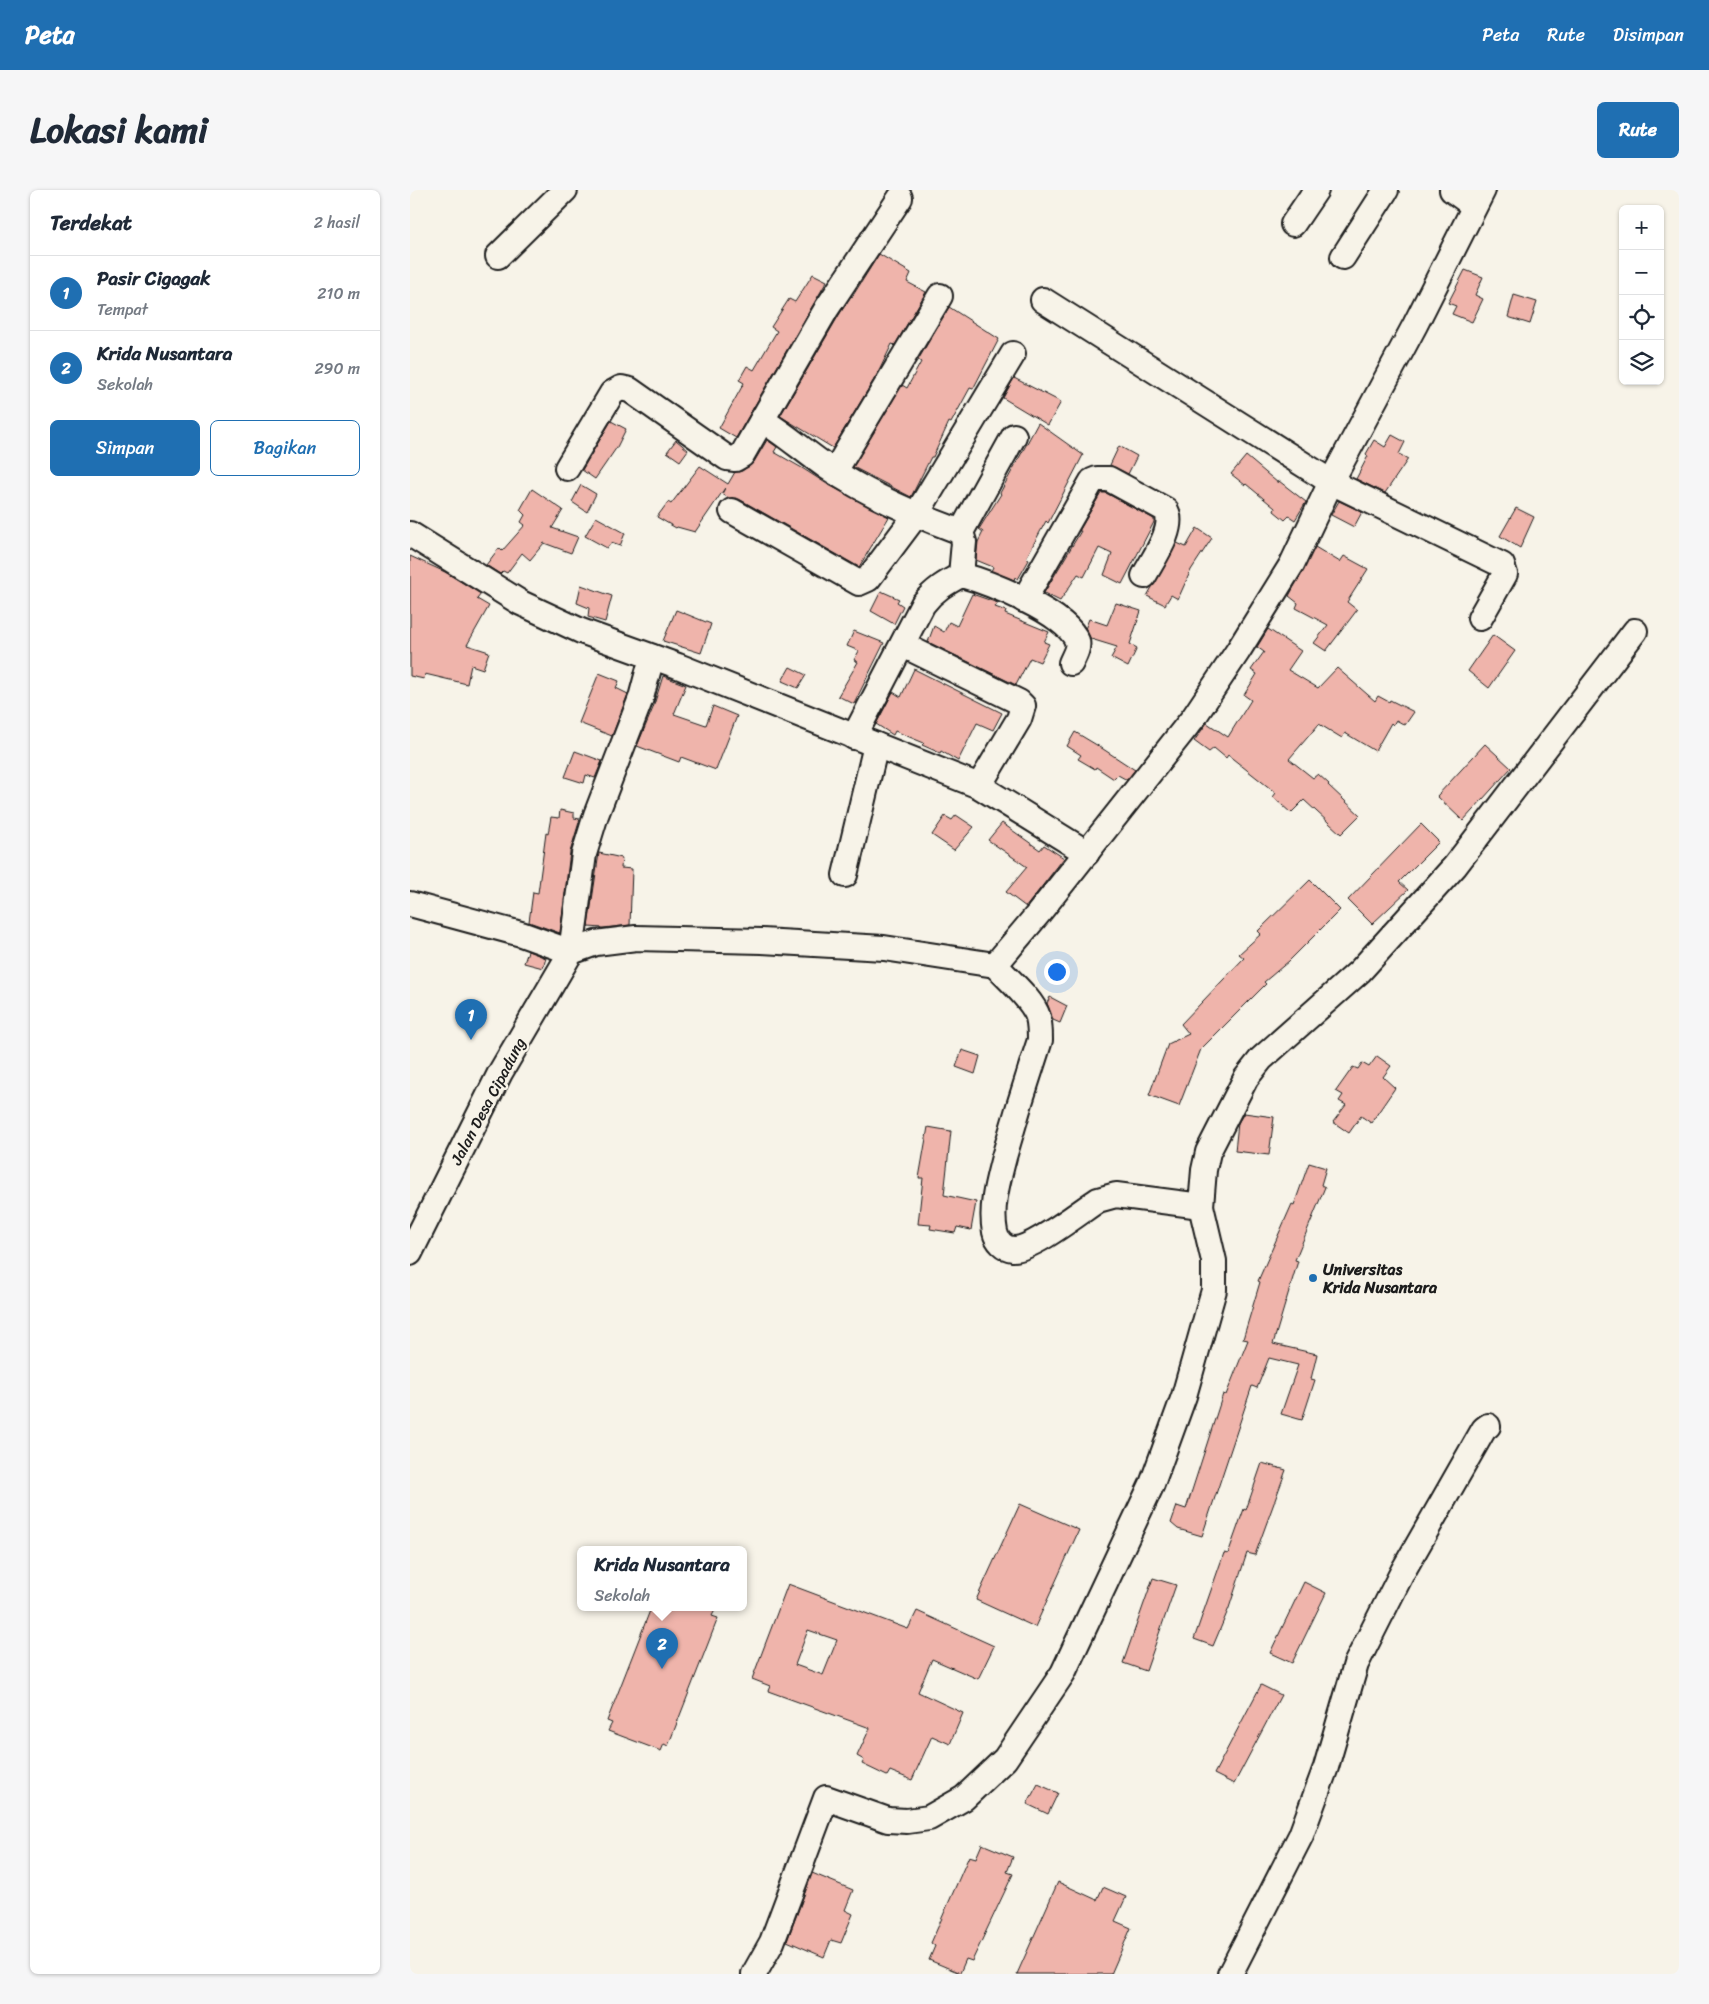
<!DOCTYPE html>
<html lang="id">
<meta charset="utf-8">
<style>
:root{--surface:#fff;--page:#f6f6f7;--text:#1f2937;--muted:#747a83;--line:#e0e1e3;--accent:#1f6fb2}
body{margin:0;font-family:Sriracha,sans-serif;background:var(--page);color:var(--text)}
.controls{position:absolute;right:15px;top:15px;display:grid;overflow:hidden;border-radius:8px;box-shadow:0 1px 4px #0004}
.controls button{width:45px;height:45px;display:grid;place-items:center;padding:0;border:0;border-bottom:1px solid var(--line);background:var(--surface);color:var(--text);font:25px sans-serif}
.you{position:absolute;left:646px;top:781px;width:18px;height:18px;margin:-12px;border:4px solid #fff;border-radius:50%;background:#1a73e8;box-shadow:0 0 0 8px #1a73e833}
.badge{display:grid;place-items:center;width:32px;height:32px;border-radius:50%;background:var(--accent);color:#fff;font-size:16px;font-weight:700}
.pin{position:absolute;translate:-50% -41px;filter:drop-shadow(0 1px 2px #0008)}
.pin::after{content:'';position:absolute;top:26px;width:18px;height:15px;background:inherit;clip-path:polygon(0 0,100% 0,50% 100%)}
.popup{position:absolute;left:167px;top:1356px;width:170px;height:65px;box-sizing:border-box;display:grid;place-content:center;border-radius:8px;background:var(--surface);filter:drop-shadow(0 1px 4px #0005);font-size:16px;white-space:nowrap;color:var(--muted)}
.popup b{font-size:19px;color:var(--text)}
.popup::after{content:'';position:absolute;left:50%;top:100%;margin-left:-10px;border:10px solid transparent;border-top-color:var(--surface)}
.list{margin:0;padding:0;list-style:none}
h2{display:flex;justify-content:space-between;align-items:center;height:65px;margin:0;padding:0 20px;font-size:21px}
h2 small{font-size:16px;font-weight:400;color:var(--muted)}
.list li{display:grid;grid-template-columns:32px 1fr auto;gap:15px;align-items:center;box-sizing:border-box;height:75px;padding:0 20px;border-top:1px solid var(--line)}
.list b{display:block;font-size:19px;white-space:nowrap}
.list p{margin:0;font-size:16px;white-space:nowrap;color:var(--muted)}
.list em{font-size:16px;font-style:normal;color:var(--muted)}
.actions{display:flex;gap:10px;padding:15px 20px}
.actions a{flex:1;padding:11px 0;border:1px solid var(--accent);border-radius:8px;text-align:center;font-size:18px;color:var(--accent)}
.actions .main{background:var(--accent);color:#fff}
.icon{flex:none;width:28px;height:28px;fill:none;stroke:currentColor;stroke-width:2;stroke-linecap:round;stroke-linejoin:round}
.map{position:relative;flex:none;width:1269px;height:1784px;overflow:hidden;border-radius:8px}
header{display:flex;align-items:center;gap:30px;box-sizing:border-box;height:70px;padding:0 25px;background:var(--accent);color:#fff}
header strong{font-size:24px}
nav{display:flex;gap:28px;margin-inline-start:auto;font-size:18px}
.intro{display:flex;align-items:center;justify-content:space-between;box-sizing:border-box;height:120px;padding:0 30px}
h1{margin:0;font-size:35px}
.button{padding:12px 22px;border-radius:8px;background:var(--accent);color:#fff;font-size:18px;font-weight:700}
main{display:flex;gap:30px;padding:0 30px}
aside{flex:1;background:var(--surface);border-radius:8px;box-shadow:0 1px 4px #0004}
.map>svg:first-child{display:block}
.building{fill:#efb4ab;stroke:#1c1c1c;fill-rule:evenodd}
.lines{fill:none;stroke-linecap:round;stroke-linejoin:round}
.minor-casing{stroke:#1c1c1c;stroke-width:28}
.minor{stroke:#f7f3e8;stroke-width:24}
.poi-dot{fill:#1f6fb2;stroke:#f7f3e8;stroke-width:2}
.labels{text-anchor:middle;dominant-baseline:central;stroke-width:5;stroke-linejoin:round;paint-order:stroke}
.street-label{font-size:16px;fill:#1c1c1c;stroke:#f7f3e8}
.poi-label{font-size:16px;font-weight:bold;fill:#1c1c1c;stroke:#f7f3e8;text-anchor:start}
</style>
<header>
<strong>Peta</strong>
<nav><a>Peta</a><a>Rute</a><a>Disimpan</a></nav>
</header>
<div class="intro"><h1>Lokasi kami</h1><a class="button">Rute</a></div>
<main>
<aside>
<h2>Terdekat<small>2 hasil</small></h2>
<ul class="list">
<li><span class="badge">1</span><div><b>Pasir Cigagak</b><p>Tempat</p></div><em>210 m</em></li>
<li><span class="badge">2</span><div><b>Krida Nusantara</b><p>Sekolah</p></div><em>290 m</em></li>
</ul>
<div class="actions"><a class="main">Simpan</a><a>Bagikan</a></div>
</aside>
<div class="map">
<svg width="1269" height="1784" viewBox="0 0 1269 1784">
<rect width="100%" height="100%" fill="#f7f3e8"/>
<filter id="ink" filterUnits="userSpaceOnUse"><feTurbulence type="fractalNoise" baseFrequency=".02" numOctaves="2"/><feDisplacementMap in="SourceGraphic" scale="10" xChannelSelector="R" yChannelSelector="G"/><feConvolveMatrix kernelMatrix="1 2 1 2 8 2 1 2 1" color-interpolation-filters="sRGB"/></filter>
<g filter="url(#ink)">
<!-- building -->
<g class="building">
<polygon points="469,64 501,83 497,92 516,102 485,155 482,154 468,183 423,258 370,226 429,125 441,106 442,107"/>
<polygon points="1055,80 1073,87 1065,105 1073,109 1062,132 1042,124 1046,116 1038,113"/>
<polygon points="403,84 417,91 326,248 309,238 334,193 329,190 337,176 344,180 367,141 361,137 379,109 385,112"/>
<polygon points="1104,105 1127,112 1120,134 1098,127"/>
<polygon points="539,117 589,149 563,199 560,198 541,233 539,232 523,267 521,267 501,307 443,277 492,195 497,198 511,172 508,170"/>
<polygon points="604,188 651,212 638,235 593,208"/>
<polygon points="201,231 216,239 207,257 185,289 172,280"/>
<polygon points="628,233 673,265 638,333 636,331 616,368 619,370 608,389 605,387 604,390 581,381 583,377 566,370 568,352 573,342 569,339 591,304 590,303"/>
<polygon points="982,245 995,252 989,264 998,269 975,303 946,289 958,266 956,264 964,250 975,257"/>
<polygon points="266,250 278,260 270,271 257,262"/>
<polygon points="357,250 367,257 364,262 392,278 417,294 479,327 449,377 329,309 319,308 312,304 315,298 285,342 267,337 266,338 247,327 258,312 261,314 290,276 318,294 325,282 332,281 344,272"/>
<polygon points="709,256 727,266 718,284 700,275"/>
<polygon points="836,266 868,293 869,291 896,312 885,330 879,326 875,330 864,321 865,318 836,294 835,295 821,284"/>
<polygon points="171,295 186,304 177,322 162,312"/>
<polygon points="122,299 153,320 142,338 168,347 161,363 134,353 120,370 112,363 97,383 93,381 90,384 76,375 89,358 92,361 115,335 111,332 115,325 110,320"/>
<polygon points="691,303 696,303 744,329 744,332 712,394 694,385 702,364 689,358 674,387 668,384 650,411 634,403 671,341 669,341"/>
<polygon points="929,311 952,322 944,337 921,325"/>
<polygon points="1106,318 1124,327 1110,358 1090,346"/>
<polygon points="186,327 215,343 210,356 201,353 197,358 175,346"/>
<polygon points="787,338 802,348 781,380 768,409 761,405 755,415 737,406 767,353 776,357"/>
<polygon points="905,357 930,372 934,366 958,379 937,412 947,420 916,461 904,453 918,435 886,418 888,413 879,406"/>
<polygon points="0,366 35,382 71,404 67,409 79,416 57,455 79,462 73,479 61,475 57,494 15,484 14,489 0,486"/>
<polygon points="171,395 202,406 195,432 178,427 179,418 167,413"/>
<polygon points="471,401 489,409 487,412 493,416 484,434 461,421"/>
<polygon points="562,404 588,413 585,417 596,421 595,424 639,442 634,452 639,454 630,472 620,468 606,495 518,452 524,436 534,442 539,432 547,436"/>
<polygon points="706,413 731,421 720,454 727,458 718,477 701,468 707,457 681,449 675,439 679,429 697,435"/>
<polygon points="266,420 301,434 291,463 253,451"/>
<polygon points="858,439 891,461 878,480 908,498 927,478 965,511 968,506 979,512 980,510 1004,522 995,535 986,530 983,535 981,533 965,561 935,543 932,548 909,534 879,569 903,588 908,584 919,594 918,595 950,625 931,644 894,610 881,623 863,607 866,603 818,565 816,568 804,558 799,562 784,551 797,533 818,547 841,510 834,505 847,484 841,480 854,462 847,457"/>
<polygon points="444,441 474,453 444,514 428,506 448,472 444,470 449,461 437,456"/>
<polygon points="1083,445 1105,461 1079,498 1058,481"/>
<polygon points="380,477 396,485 388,498 372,491"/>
<polygon points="504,479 592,523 583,540 567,533 548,571 531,561 530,563 512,555 514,553 485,541 483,545 466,534 483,502 491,507"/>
<polygon points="189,483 209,491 206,498 218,504 202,546 169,533"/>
<polygon points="253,486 276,495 264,524 296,535 303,516 327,526 306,580 271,567 269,572 227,556 243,518"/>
<polygon points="665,542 690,557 725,580 717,590 708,585 704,589 686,577 685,579 668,569 671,565 657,556"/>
<polygon points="1075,554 1101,578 1053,631 1027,606"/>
<polygon points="165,561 192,571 185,588 176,585 174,593 155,587"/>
<polygon points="150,620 164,623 164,628 170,629 160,662 150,743 119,732 123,702 128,703 136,643 138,644 141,627 149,628"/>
<polygon points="546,625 564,637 544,660 522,645 535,626 542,630"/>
<polygon points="592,633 630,660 634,655 654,668 616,717 596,702 617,677 578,650"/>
<polygon points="1011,634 1029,652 989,692 998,700 962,734 938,710"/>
<polygon points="189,663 212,668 211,678 222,679 220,735 193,738 178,737"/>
<polygon points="900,690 930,720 879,771 854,792 856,794 791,859 769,916 739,905 758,854 779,844 771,834 834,768 829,764 851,744 848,741"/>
<polygon points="118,761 136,768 133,778 114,773"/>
<polygon points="640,807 657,816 650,833 643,830 637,813"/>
<polygon points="552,860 570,866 565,884 546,877"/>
<polygon points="967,866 981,876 973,887 985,898 961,933 951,926 939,943 923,932 936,915 929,911 933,905 926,901 943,877 948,879 952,873 959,877"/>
<polygon points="834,923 864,927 859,965 825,961 828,933"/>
<polygon points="518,937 541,941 534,1005 566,1012 561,1040 547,1037 545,1043 520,1039 521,1035 508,1034 513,988 509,988"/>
<polygon points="899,973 916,978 911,995 915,997 885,1070 888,1071 863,1154 907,1164 901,1189 905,1190 892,1230 871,1224 888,1175 859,1168 847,1198 842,1196 792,1346 768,1339 761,1333 767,1316 776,1319 813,1204 816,1205 838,1150 833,1149 850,1092 848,1091 882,1014 884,1015"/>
<polygon points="852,1273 876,1280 845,1365 837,1363 819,1418 803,1456 784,1449 814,1363 818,1364 834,1319 836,1320"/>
<polygon points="610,1314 669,1340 625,1437 566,1410"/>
<polygon points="743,1388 766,1395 736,1481 713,1473"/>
<polygon points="894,1392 916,1403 882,1473 860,1463"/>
<path d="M378 1394 498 1439 507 1421 584 1456 568 1489 522 1469 508 1502 553 1523 540 1554 522 1546 502 1590 480 1581 477 1586 452 1574 454 1570 447 1566 460 1538 358 1501 360 1496 342 1489ZM398 1440 427 1450 413 1485 385 1475Z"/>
<polygon points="241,1418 306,1418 302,1426 308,1428 258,1556 254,1554 251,1561 198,1541 202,1533 197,1531"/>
<polygon points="851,1495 871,1505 824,1594 804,1584"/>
<polygon points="628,1594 648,1603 638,1624 617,1614"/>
<polygon points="572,1654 603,1667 597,1682 603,1684 562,1771 556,1769 550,1783 519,1770 525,1756 521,1753 559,1666 566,1668"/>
<polygon points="402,1683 443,1700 435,1720 443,1724 431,1753 421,1750 414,1767 377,1751"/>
<polygon points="648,1692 687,1710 693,1697 716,1707 705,1731 721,1738 701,1784 607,1784"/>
</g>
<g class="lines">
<!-- minor casing -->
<g class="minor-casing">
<g id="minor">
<polyline points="1042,0 1064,16"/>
<polyline points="883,34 906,0"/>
<polyline points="88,66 155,0"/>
<polyline points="933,67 976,0"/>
<polyline points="633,110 921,292 1092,375 1095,384 1070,428"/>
<polyline points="352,230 417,118 490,8"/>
<path d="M157 278 202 203 211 198 220 200 317 268 325 269 332 265 352 230C375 244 395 262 417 277 458 305 505 325 551 342L554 352 551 385"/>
<polyline points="425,281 530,106"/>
<polyline points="322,321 449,393 458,389 506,325 603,164"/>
<polyline points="551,342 604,246"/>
<polyline points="0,344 111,413 171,441 268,476 569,596 677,663"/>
<path d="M614 410 682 291 687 289H699L756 320C766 338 743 369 734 386"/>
<polyline points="493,455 609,512 613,516 609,529 569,596"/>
<path d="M444 547 513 414C524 400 536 393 551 385 578 392 657 423 667 451 669 458 664 466 661 473"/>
<polyline points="435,685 466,555"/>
<polyline points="0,714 111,744 161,762 186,753 226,748 352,751 474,758 585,775 628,724 784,527 828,461 882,374 921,292 1005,135 1073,0"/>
<path d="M585 775C597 788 623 810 628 827 630 835 630 842 630 850 617 889 605 928 594 967 588 991 580 1017 585 1042 587 1051 594 1058 603 1059 622 1060 671 1021 688 1010L706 1005 791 1016 794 980 798 962 836 888 851 869 950 781 1045 676 1225 441"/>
<polyline points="0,1063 90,883 161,762 174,664 186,625 231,508 242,467"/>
<polyline points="344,1784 362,1752 416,1608 478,1630 497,1631 519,1628 554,1608 595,1569 653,1483 742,1294 774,1206 804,1100 804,1071 791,1016"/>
<polyline points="820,1784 891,1645 916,1577 946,1474 993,1381 1074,1239 1078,1236"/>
</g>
</g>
<!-- minor -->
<use href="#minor" class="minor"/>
</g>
</g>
<!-- markers -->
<circle class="poi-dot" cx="903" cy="1088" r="5"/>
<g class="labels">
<!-- street labels -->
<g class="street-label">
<text transform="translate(78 911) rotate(-62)">Jalan Desa Cipadung</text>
</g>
<!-- poi labels -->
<g class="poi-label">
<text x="913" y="1079">Universitas<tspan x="913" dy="18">Krida Nusantara</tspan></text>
</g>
</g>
</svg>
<div class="controls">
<button>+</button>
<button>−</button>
<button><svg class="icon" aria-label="locate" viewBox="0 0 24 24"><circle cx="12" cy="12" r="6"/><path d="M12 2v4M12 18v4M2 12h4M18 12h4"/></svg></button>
<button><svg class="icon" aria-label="layers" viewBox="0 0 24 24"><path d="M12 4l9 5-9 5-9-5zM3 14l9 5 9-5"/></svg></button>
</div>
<div class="you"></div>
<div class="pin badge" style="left:61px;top:850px">1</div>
<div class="pin badge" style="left:252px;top:1479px">2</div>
<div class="popup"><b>Krida Nusantara</b>Sekolah</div>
</div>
</main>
